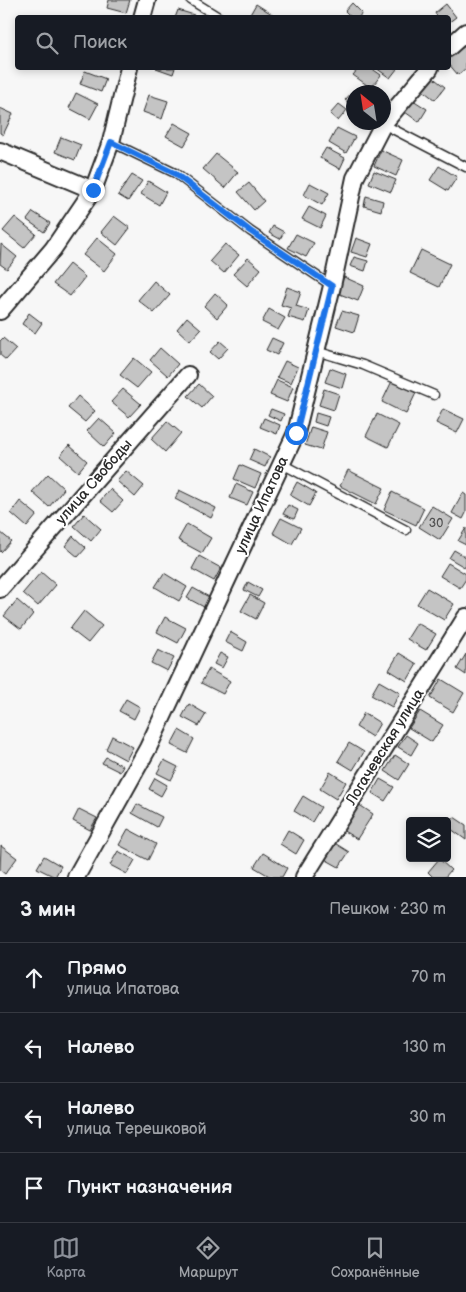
<!DOCTYPE html>
<html lang="ru">
<meta charset="utf-8">
<style>
:root{--surface:#171b24;--page:#20242c;--text:#f1f3f6;--muted:#9ea1a6;--line:#363941;--accent:#8c9099}
body{margin:0;font-family:"Balsamiq Sans",sans-serif;background:var(--page);color:var(--text)}
.controls{position:absolute;right:15px;bottom:15px;display:grid;overflow:hidden;border-radius:5px;box-shadow:0 2px 8px #0003}
.controls button{width:45px;height:45px;display:grid;place-items:center;padding:0;border:0;border-bottom:1px solid var(--line);background:var(--surface);color:var(--text);font:25px sans-serif}
.compass{position:absolute;left:346px;top:85px;width:45px;height:45px;border-radius:50%;background:var(--surface);box-shadow:0 2px 8px #0003;rotate:330deg}
.stop{position:absolute;width:15px;height:15px;margin:-11px;border:4px solid #1a73e8;border-radius:50%;background:#fff}
.stop.end{background:#1a73e8;border-color:#fff;box-shadow:0 1px 5px #0008}
.list{margin:0;padding:0;list-style:none}
h2{display:flex;justify-content:space-between;align-items:center;height:65px;margin:0;padding:0 20px;font-size:21px}
h2 small{font-size:16px;font-weight:400;color:var(--muted)}
.list li{display:grid;grid-template-columns:32px 1fr auto;gap:15px;align-items:center;box-sizing:border-box;height:70px;padding:0 20px;border-top:1px solid var(--line)}
.list b{display:block;font-size:19px;white-space:nowrap}
.list p{margin:0;font-size:16px;white-space:nowrap;color:var(--muted)}
.list em{font-size:16px;font-style:normal;color:var(--muted)}
.icon{flex:none;width:28px;height:28px;fill:none;stroke:currentColor;stroke-width:2;stroke-linecap:round;stroke-linejoin:round}
.map{position:relative;flex:none;width:466px;height:877px;overflow:hidden}
.search{position:absolute;background:var(--surface);box-shadow:0 2px 8px #0003;left:15px;right:15px;top:15px;height:55px;display:flex;align-items:center;gap:12px;box-sizing:border-box;padding:0 18px;border-radius:5px;color:var(--muted);font-size:19px}
.sheet{height:345px;background:var(--surface)}
nav{display:flex;justify-content:space-around;align-items:center;box-sizing:border-box;height:70px;border-top:1px solid var(--line);background:var(--surface);font-size:14px;color:var(--muted)}
nav a{display:grid;justify-items:center;gap:2px}
nav .on{color:var(--accent)}
.map>svg:first-child{display:block}
.building{fill:#c4c4c4;stroke:#2b2b2b}
.lines{fill:none;stroke-linecap:round;stroke-linejoin:round}
.service-casing{stroke:#2b2b2b;stroke-width:11}
.minor-casing{stroke:#2b2b2b;stroke-width:20}
.service{stroke:#fff;stroke-width:8}
.minor{stroke:#fff;stroke-width:16}
.route{stroke:#1a73e8;stroke-width:6}
.labels{text-anchor:middle;dominant-baseline:central;stroke-width:4;stroke-linejoin:round;paint-order:stroke}
.number-label{font-size:12px;fill:#515151}
.street-label{font-size:15px;fill:#2b2b2b;stroke:#fff}
</style>
<div class="map">
<svg width="466" height="877" viewBox="0 0 466 877">
<rect width="100%" height="100%" fill="#f7f7f7"/>
<filter id="ink" filterUnits="userSpaceOnUse"><feTurbulence type="fractalNoise" baseFrequency=".02" numOctaves="2"/><feDisplacementMap in="SourceGraphic" scale="10" xChannelSelector="R" yChannelSelector="G"/><feConvolveMatrix kernelMatrix="1 2 1 2 8 2 1 2 1" color-interpolation-filters="sRGB"/></filter>
<g filter="url(#ink)">
<!-- building -->
<g class="building">
<polygon points="109,0 130,0 126,13 107,8"/>
<polygon points="352,3 362,13 358,18 352,18 345,11"/>
<polygon points="256,4 275,16 273,18 248,18"/>
<polygon points="446,4 456,17 448,23 448,18 438,18 435,13"/>
<polygon points="178,10 194,15 193,18 175,18"/>
<polygon points="466,45 466,68 458,75 448,63 448,59"/>
<polygon points="156,68 175,68 173,74"/>
<polygon points="359,68 371,68 381,75 371,88 353,75"/>
<polygon points="376,68 395,68 397,69 390,78"/>
<polygon points="85,71 106,79 101,92 80,84"/>
<polygon points="431,76 445,87 435,100 421,89"/>
<polygon points="354,90 357,92 354,92 354,107 345,100"/>
<polygon points="76,93 98,104 90,119 69,108"/>
<polygon points="149,95 168,101 162,119 143,112"/>
<polygon points="413,100 427,109 419,122 405,112"/>
<polygon points="339,104 347,110 338,121 330,114"/>
<polygon points="0,108 13,114 3,135 0,133"/>
<polygon points="174,123 192,133 184,146 166,136"/>
<polygon points="337,128 355,137 346,153 329,143"/>
<polygon points="61,137 81,145 75,160 55,152"/>
<polygon points="326,148 345,158 340,169 320,158"/>
<polygon points="381,150 403,160 396,176 374,166"/>
<polygon points="216,154 238,172 225,188 203,169"/>
<polygon points="439,166 457,177 448,191 430,180"/>
<polygon points="374,171 396,180 391,192 369,183"/>
<polygon points="132,175 142,181 128,201 118,195"/>
<polygon points="148,181 166,192 159,205 141,194"/>
<polygon points="249,183 264,201 254,210 238,192"/>
<polygon points="310,183 329,193 322,205 304,195"/>
<polygon points="366,196 383,201 381,211 364,206"/>
<polygon points="309,207 326,216 320,228 302,219"/>
<polygon points="33,212 50,223 44,232 27,220"/>
<polygon points="114,216 130,228 117,245 101,232"/>
<polygon points="15,217 36,234 24,248 3,231"/>
<polygon points="273,226 284,232 280,239 269,233"/>
<polygon points="296,234 314,243 306,257 288,248"/>
<polygon points="97,238 117,254 104,271 83,255"/>
<polygon points="356,238 372,244 367,257 351,252"/>
<polygon points="1,244 17,257 7,269 0,264"/>
<polygon points="225,244 239,255 224,273 210,261"/>
<polygon points="421,250 450,264 439,287 410,273"/>
<polygon points="354,257 368,261 365,271 350,266"/>
<polygon points="248,258 261,269 247,286 233,274"/>
<polygon points="69,264 85,277 70,296 53,284"/>
<polygon points="344,277 364,286 358,301 337,293"/>
<polygon points="154,281 170,295 154,313 138,300"/>
<polygon points="287,287 301,292 296,306 309,310 305,322 288,317 291,308 281,305"/>
<polygon points="215,293 228,305 217,318 204,306"/>
<polygon points="269,309 285,318 278,330 262,322"/>
<polygon points="342,311 359,316 354,332 336,326"/>
<polygon points="29,313 42,323 35,333 22,324"/>
<polygon points="187,317 201,329 190,341 177,329"/>
<polygon points="3,338 16,349 6,360 0,355 0,341"/>
<polygon points="272,338 283,343 277,355 266,350"/>
<polygon points="220,341 228,348 218,359 210,352"/>
<polygon points="160,348 178,364 168,376 150,360"/>
<polygon points="134,358 151,372 137,388 120,375"/>
<polygon points="285,361 298,367 291,383 277,377"/>
<polygon points="330,368 346,374 342,388 325,382"/>
<polygon points="277,380 293,387 287,402 270,395"/>
<polygon points="392,381 416,393 406,414 382,402"/>
<polygon points="199,384 212,396 202,408 188,396"/>
<polygon points="123,389 141,404 129,417 111,402"/>
<polygon points="324,389 339,394 334,410 319,405"/>
<polygon points="78,396 95,411 85,422 68,408"/>
<polygon points="271,409 284,414 281,421 268,415"/>
<polygon points="443,409 464,419 457,433 436,423"/>
<polygon points="316,413 329,417 326,426 314,422"/>
<polygon points="377,414 399,425 388,447 366,436"/>
<polygon points="99,418 116,433 104,447 87,431"/>
<polygon points="264,418 280,425 277,434 260,427"/>
<polygon points="167,421 181,433 165,452 151,439"/>
<polygon points="311,427 327,432 321,450 305,445"/>
<polygon points="69,445 87,461 78,472 60,456"/>
<polygon points="254,449 270,457 265,467 249,460"/>
<polygon points="240,465 261,474 255,488 234,479"/>
<polygon points="348,470 384,488 376,504 340,486"/>
<polygon points="126,471 144,486 135,497 117,481"/>
<polygon points="48,474 64,489 49,507 32,492"/>
<polygon points="297,482 316,493 309,506 290,495"/>
<polygon points="236,484 253,492 247,505 230,498"/>
<polygon points="110,489 123,501 113,512 100,501"/>
<polygon points="179,490 216,508 211,518 175,499"/>
<polygon points="392,492 424,508 416,525 384,510"/>
<polygon points="463,493 466,495 466,513 463,519 452,513"/>
<polygon points="20,501 37,515 27,527 11,513"/>
<polygon points="288,505 298,510 294,519 283,514"/>
<polygon points="432,506 453,519 440,540 419,527"/>
<polygon points="84,514 101,529 91,541 74,526"/>
<polygon points="281,518 301,528 292,544 273,533"/>
<polygon points="187,524 211,538 202,553 178,540"/>
<polygon points="466,528 466,545 458,541"/>
<polygon points="0,532 11,541 1,552 0,551"/>
<polygon points="73,536 86,548 78,557 65,546"/>
<polygon points="454,550 466,557 466,568 449,558"/>
<polygon points="199,556 221,568 214,581 192,569"/>
<polygon points="448,563 466,574 466,579 460,588 440,576"/>
<polygon points="41,572 56,585 38,606 23,593"/>
<polygon points="164,573 187,587 179,601 155,587"/>
<polygon points="248,582 262,590 258,597 244,590"/>
<polygon points="193,588 209,597 204,607 187,598"/>
<polygon points="427,588 454,604 444,620 417,604"/>
<polygon points="250,595 264,603 256,619 241,611"/>
<polygon points="17,600 33,614 21,629 4,616"/>
<polygon points="84,611 102,626 88,643 70,629"/>
<polygon points="165,617 186,628 178,643 157,632"/>
<polygon points="417,623 436,634 426,650 407,639"/>
<polygon points="230,632 247,642 243,651 225,642"/>
<polygon points="158,650 174,658 167,671 151,663"/>
<polygon points="220,653 228,657 222,668 214,664"/>
<polygon points="399,653 417,664 407,681 389,670"/>
<polygon points="466,654 466,675 457,669"/>
<polygon points="209,669 230,681 223,694 201,683"/>
<polygon points="441,679 464,693 453,712 430,698"/>
<polygon points="379,681 400,693 392,707 371,695"/>
<polygon points="126,699 140,707 134,719 119,711"/>
<polygon points="189,704 206,714 199,726 182,717"/>
<polygon points="420,711 443,725 432,742 409,728"/>
<polygon points="364,713 380,723 372,737 356,727"/>
<polygon points="179,730 194,739 187,753 171,745"/>
<polygon points="406,735 418,743 411,755 398,747"/>
<polygon points="112,736 133,747 126,760 106,749"/>
<polygon points="349,743 364,752 353,770 338,761"/>
<polygon points="395,755 409,764 399,780 385,771"/>
<polygon points="106,757 123,766 120,772 102,763"/>
<polygon points="164,760 178,767 171,780 157,773"/>
<polygon points="330,772 346,782 336,799 320,789"/>
<polygon points="155,778 167,785 161,796 149,789"/>
<polygon points="380,779 394,787 385,801 372,793"/>
<polygon points="303,796 321,807 312,822 294,811"/>
<polygon points="137,804 162,817 157,827 132,813"/>
<polygon points="358,804 373,814 357,839 342,830"/>
<polygon points="79,809 97,818 90,830 73,821"/>
<polygon points="454,817 466,825 466,840 447,826"/>
<polygon points="128,829 156,844 148,860 119,845"/>
<polygon points="288,830 304,840 296,854 280,844"/>
<polygon points="333,842 349,852 339,867 323,858"/>
<polygon points="1,846 17,858 5,874 0,870"/>
<polygon points="118,851 135,860 127,874 110,865"/>
<polygon points="263,853 287,868 282,877 271,877 254,867"/>
<polygon points="44,856 61,866 55,877 37,868"/>
<polygon points="439,859 451,870 445,877 433,877 428,872"/>
</g>
<g class="lines">
<!-- service casing -->
<g class="service-casing">
<g id="service">
<polyline points="191,0 220,18"/>
<polyline points="383,124 466,167"/>
<polyline points="111,142 175,173 250,231 332,286"/>
<polyline points="316,351 363,365 434,395"/>
<polyline points="282,464 406,530"/>
</g>
</g>
<!-- minor casing -->
<g class="minor-casing">
<g id="minor">
<polyline points="142,18 147,0"/>
<polyline points="448,48 466,32"/>
<polyline points="0,151 93,190"/>
<polyline points="0,311 53,249 93,190 111,142 129,68"/>
<polyline points="0,589 188,375"/>
<polyline points="76,877 148,748 296,433 332,286 355,178 383,124 430,68"/>
<polyline points="304,877 466,617"/>
</g>
</g>
<!-- service -->
<use href="#service" class="service"/>
<!-- minor -->
<use href="#minor" class="minor"/>
</g>
</g>
<g class="lines" filter="url(#ink)">
<!-- route -->
<polyline class="route" points="93,190 111,142 174,173 250,231 332,286 296,433"/>
</g>
<g class="labels">
<!-- number labels -->
<g class="number-label">
<text x="436" y="523">30</text>
</g>
<!-- street labels -->
<g class="street-label">
<text transform="translate(94 482) rotate(-49)">улица Свободы</text>
<text transform="translate(262 505) rotate(-65)">улица Ипатова</text>
<text transform="translate(385 747) rotate(-58)">Логачевская улица</text>
</g>
</g>
</svg>
<div class="controls">
<button><svg class="icon" aria-label="layers" viewBox="0 0 24 24"><path d="M12 4l9 5-9 5-9-5zM3 14l9 5 9-5"/></svg></button>
</div>
<svg class="compass" viewBox="-18 -18 36 36"><path d="M0-13l5 13h-10z" fill="#e53935"/><path d="M0 13l5-13h-10z" fill="#9ea1a6"/></svg>
<div class="stop" style="left:296px;top:433px"></div>
<div class="stop end" style="left:93px;top:190px"></div>
<div class="search"><svg class="icon" aria-label="search" viewBox="0 0 24 24"><circle cx="10" cy="10" r="6"/><path d="M15 15l6 6"/></svg>Поиск</div>
</div>
<section class="sheet">
<h2>3 мин<small>Пешком · 230 m</small></h2>
<ul class="list">
<li><svg class="icon" aria-label="ahead" viewBox="0 0 24 24"><path d="M12 20V5M6 11l6-6 6 6"/></svg><div><b>Прямо</b><p>улица Ипатова</p></div><em>70 m</em></li>
<li><svg class="icon" aria-label="left" viewBox="0 0 24 24"><path d="M17 20v-9H6M10 6l-5 5 5 5"/></svg><div><b>Налево</b></div><em>130 m</em></li>
<li><svg class="icon" aria-label="left" viewBox="0 0 24 24"><path d="M17 20v-9H6M10 6l-5 5 5 5"/></svg><div><b>Налево</b><p>улица Терешковой</p></div><em>30 m</em></li>
<li><svg class="icon" aria-label="arrive" viewBox="0 0 24 24"><path d="M6 21V4h12l-3 4 3 4H6"/></svg><div><b>Пункт назначения</b></div></li>
</ul>
</section>
<nav>
<a class="on"><svg class="icon" aria-label="map" viewBox="0 0 24 24"><path d="M3 6l6-2 6 2 6-2v14l-6 2-6-2-6 2zM9 4v14M15 6v14"/></svg>Карта</a>
<a><svg class="icon" aria-label="directions" viewBox="0 0 24 24"><path d="M12 3l9 9-9 9-9-9zM9 14v-3h6M13 9l2 2-2 2"/></svg>Маршрут</a>
<a><svg class="icon" aria-label="saved" viewBox="0 0 24 24"><path d="M7 4h10v16l-5-4-5 4z"/></svg>Сохранённые</a>
</nav>
